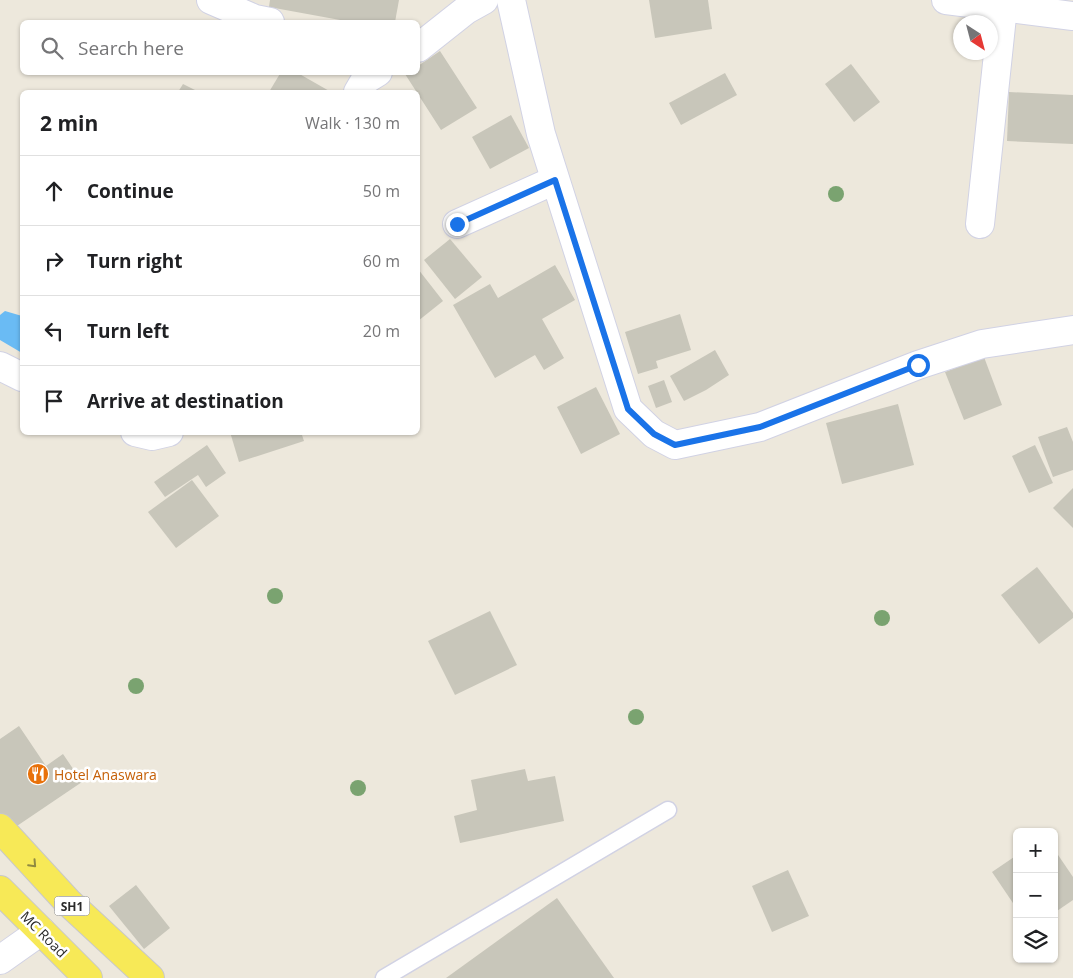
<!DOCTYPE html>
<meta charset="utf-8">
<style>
:root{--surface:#fff;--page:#f2f2f2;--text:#202124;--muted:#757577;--line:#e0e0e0}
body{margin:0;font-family:"Open Sans",sans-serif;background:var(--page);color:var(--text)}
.controls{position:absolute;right:15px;bottom:15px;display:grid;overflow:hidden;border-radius:8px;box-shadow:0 1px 4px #0004}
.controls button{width:45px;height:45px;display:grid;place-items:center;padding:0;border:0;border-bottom:1px solid var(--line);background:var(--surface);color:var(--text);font:25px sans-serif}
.compass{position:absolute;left:953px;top:15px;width:45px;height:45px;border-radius:50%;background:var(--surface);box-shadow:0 1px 4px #0004;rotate:144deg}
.stop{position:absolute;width:15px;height:15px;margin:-11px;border:4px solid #1a73e8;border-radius:50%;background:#fff}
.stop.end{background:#1a73e8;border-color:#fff;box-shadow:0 1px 5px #0008}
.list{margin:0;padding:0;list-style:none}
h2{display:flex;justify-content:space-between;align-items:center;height:65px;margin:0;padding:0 20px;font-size:21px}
h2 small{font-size:16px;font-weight:400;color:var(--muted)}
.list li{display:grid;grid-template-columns:32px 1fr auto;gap:15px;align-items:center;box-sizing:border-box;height:70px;padding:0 20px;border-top:1px solid var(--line)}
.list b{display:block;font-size:19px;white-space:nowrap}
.list em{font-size:16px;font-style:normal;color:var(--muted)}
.icon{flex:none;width:28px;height:28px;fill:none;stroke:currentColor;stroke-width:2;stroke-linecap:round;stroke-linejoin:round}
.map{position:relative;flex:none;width:1073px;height:978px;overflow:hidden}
.search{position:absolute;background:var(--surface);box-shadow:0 1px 4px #0004;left:20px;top:20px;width:400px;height:55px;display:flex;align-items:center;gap:12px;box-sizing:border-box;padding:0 18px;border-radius:8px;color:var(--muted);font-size:19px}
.panel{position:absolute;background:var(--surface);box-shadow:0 1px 4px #0004;left:20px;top:90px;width:400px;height:345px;border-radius:8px}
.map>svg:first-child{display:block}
.water{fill:#6abbf4}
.building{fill:#c8c6ba}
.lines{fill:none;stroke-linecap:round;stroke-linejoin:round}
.service-casing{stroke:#d1d2e4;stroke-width:19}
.minor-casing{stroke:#d1d2e4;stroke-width:30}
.primary-casing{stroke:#c8c8c8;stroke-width:30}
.service{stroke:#fff;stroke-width:16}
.minor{stroke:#fff;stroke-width:28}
.primary{stroke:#f7e957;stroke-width:28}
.tree{fill:#7aa370}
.oneway{stroke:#908a40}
.route{stroke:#1a73e8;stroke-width:6}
.labels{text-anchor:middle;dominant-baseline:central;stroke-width:5;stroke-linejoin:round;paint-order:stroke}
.shield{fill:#fff;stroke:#6a6a6a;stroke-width:1}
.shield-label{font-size:12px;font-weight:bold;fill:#2a2a2a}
.food-label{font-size:14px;fill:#c56008;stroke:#fff;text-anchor:start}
.street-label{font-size:14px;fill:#2a2a2a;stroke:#fff}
</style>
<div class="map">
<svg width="1073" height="978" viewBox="0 0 1073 978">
<rect width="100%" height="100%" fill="#ede8dc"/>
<!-- water -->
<polygon class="water" points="5,311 22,316 22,353 0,340 0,315"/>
<!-- building -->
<g class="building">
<polygon points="270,0 399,0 395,22 351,22 269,7"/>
<polygon points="649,0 708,0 712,29 655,38"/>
<polygon points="440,51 477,108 441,130 405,74 418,72 418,66"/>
<polygon points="851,64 880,102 854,122 825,84"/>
<polygon points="281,72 296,72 331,92 269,92"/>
<polygon points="725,73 737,95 681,125 669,103"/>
<polygon points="183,84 199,92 178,92"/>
<polygon points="1009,92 1073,95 1073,144 1007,141"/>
<polygon points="511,115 529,148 490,169 472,137"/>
<polygon points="450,239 482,277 455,299 424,260"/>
<polygon points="555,265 575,300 542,319 564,358 544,370 535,355 495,378 453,305 490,284 498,298"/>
<polygon points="418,269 443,301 418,321"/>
<polygon points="680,314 691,350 656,361 658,368 638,374 625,332"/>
<polygon points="715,350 729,375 706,390 684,401 670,376"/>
<polygon points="984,357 1002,405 964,420 945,372"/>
<polygon points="664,380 672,402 656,408 648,386"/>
<polygon points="596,387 620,434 581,454 557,407"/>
<polygon points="898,404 914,465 842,484 826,423"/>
<polygon points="1067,427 1073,442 1073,470 1053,477 1038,437"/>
<polygon points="230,432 301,432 304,441 239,462"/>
<polygon points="207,445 226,473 206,487 198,475 165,497 154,482"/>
<polygon points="1035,445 1053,483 1029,493 1012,456"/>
<polygon points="192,480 219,516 176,548 148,512"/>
<polygon points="1073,488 1073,528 1053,508"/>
<polygon points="1037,567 1073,613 1073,618 1039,644 1001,595"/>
<polygon points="490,611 517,665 455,695 428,641"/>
<polygon points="19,726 46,766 63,754 82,782 11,830 0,814 0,739"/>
<polygon points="525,769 528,781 555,776 564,821 460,843 454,816 477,810 471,780"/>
<polygon points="1054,849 1073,877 1073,900 1054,913"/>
<polygon points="1017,855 1017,909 992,872"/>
<polygon points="788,870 809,916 772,932 752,886"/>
<polygon points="136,885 170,928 144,949 109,906"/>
<polygon points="557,898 614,978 446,978"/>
</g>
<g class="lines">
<!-- service casing -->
<g class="service-casing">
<polyline id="service" points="384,978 668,810"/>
</g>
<!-- minor casing -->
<g class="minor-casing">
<g id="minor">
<polyline points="211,0 255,19 270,22"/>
<polyline points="511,0 541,134 628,409 654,434 675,445 760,427 918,365 982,344 1073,330"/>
<polyline points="946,0 1073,16"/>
<polyline points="418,48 466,10 484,0"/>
<polyline points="358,92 365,80 378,72"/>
<polyline points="457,224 555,180"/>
<polyline points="980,224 1003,7"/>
<polyline points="0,366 22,377"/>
<polyline points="135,432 152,436 169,432"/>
<polyline points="0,960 41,931"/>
</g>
</g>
<!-- primary casing -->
<g class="primary-casing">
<g id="primary">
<polyline points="0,828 68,902 150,978"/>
<polyline points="0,890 88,978"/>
</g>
</g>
<!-- service -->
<use href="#service" class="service"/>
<!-- minor -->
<use href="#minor" class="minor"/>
<!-- primary -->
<use href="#primary" class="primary"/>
</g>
<!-- trees -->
<g class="tree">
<circle cx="836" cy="194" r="8"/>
<circle cx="275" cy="596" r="8"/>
<circle cx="882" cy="618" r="8"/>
<circle cx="136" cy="686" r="8"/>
<circle cx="636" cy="717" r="8"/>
<circle cx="358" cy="788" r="8"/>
</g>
<!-- one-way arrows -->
<defs><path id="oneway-chevron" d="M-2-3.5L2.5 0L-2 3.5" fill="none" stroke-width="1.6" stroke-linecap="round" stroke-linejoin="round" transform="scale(1.25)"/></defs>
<use class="oneway" href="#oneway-chevron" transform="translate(33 864) rotate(47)"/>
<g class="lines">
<!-- route -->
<polyline class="route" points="457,224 555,180 628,409 654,434 675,445 760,427 918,365"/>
</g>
<!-- icons -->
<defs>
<g id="restaurant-disc" transform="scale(1.125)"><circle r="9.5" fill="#e8710a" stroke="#fff"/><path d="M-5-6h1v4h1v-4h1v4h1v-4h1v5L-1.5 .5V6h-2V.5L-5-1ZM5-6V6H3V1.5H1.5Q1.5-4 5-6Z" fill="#fff"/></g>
</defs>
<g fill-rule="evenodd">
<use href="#restaurant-disc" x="38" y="774"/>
</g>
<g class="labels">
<!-- shield labels -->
<rect class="shield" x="54.5" y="896.5" width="35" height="19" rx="4"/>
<g class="shield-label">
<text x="72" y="906">SH1</text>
</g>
<!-- food labels -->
<g class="food-label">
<text x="54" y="774">Hotel Anaswara</text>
</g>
<!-- street labels -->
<g class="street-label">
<text transform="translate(44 934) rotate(45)">MC Road</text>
</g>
</g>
</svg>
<div class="controls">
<button>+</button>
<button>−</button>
<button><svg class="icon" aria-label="layers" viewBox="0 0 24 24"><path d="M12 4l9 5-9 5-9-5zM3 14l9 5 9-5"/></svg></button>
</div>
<svg class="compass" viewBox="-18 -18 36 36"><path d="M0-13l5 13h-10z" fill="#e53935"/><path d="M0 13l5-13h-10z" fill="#757577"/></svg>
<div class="stop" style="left:918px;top:365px"></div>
<div class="stop end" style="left:457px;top:224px"></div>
<div class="search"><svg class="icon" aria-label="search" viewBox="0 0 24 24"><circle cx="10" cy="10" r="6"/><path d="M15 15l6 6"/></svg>Search here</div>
<section class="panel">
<h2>2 min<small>Walk · 130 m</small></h2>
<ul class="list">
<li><svg class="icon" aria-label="ahead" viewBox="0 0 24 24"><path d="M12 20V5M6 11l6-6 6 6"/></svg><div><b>Continue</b></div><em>50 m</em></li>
<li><svg class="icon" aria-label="right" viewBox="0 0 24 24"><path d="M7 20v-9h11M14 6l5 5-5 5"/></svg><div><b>Turn right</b></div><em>60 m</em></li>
<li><svg class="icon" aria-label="left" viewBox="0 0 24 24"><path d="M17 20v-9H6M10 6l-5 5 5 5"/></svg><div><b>Turn left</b></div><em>20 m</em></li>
<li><svg class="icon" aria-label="arrive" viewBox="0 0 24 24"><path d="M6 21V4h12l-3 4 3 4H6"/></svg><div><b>Arrive at destination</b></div></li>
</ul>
</section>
</div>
